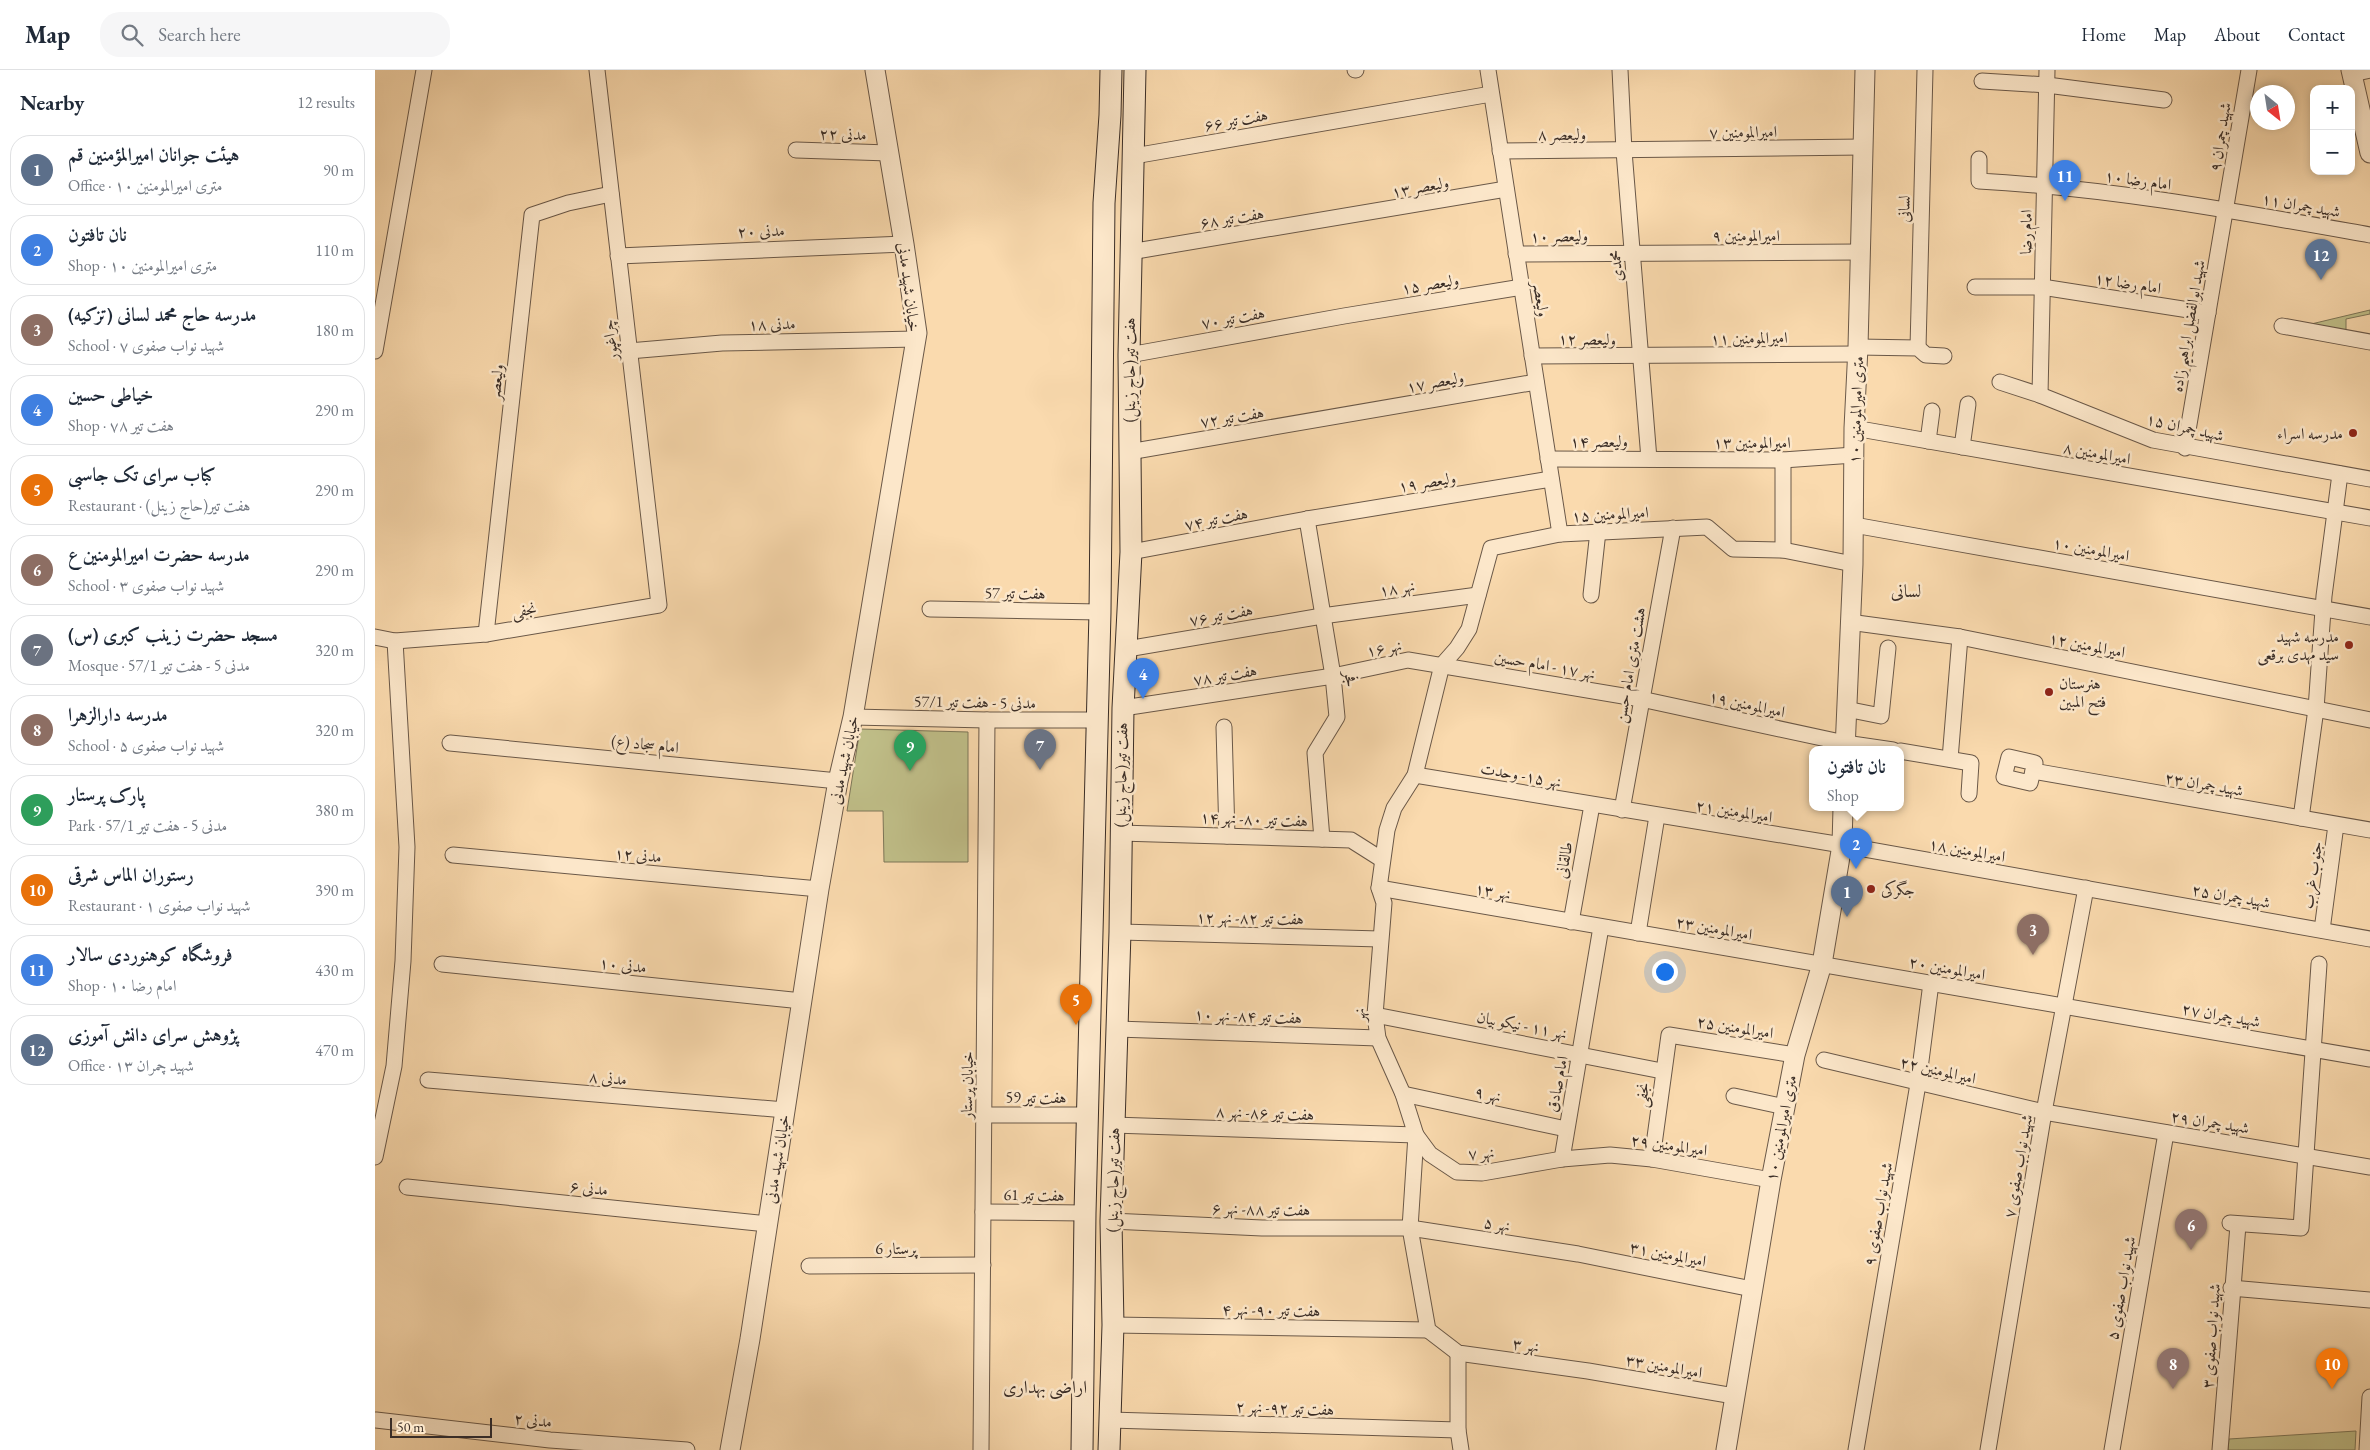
<!DOCTYPE html>
<meta charset="utf-8">
<style>
:root{--surface:#fff;--page:#f6f6f7;--text:#1f2937;--muted:#747a83;--line:#e0e1e3;--accent:#8f2418}
body{margin:0;font-family:"EB Garamond",Amiri,serif;background:var(--page);color:var(--text)}
.controls{position:absolute;right:15px;top:15px;display:grid;overflow:hidden;border-radius:10px;box-shadow:0 2px 8px #0003}
.controls button{width:45px;height:45px;display:grid;place-items:center;padding:0;border:0;border-bottom:1px solid var(--line);background:var(--surface);color:var(--text);font:25px sans-serif}
.compass{position:absolute;left:1875px;top:15px;width:45px;height:45px;border-radius:50%;background:var(--surface);box-shadow:0 2px 8px #0003;rotate:150deg}
.scale{position:absolute;left:15px;bottom:12px;width:102px;box-sizing:border-box;padding-left:5px;border:2px solid #3a2d26;border-top:0;font-size:14px;line-height:18px;white-space:nowrap;color:#3a2d26;-webkit-text-stroke:4px #fce7ca;paint-order:stroke}
.you{position:absolute;left:1289px;top:901px;width:18px;height:18px;margin:-12px;border:4px solid #fff;border-radius:50%;background:#1a73e8;box-shadow:0 0 0 8px #1a73e833}
.badge{display:grid;place-items:center;width:32px;height:32px;border-radius:50%;background:var(--accent);color:#fff;font-size:16px;font-weight:700}
.pin{position:absolute;translate:-50% -41px;filter:drop-shadow(0 1px 2px #0008)}
.pin::after{content:'';position:absolute;top:26px;width:18px;height:15px;background:inherit;clip-path:polygon(0 0,100% 0,50% 100%)}
.popup{position:absolute;left:1434px;top:676px;width:95px;height:65px;box-sizing:border-box;display:grid;place-content:center;border-radius:10px;background:var(--surface);filter:drop-shadow(0 1px 4px #0005);font-size:16px;white-space:nowrap;color:var(--muted)}
.popup b{font-size:19px;color:var(--text)}
.popup::after{content:'';position:absolute;left:50%;top:100%;margin-left:-10px;border:10px solid transparent;border-top-color:var(--surface)}
.list{margin:0;padding:0;list-style:none}
h2{display:flex;justify-content:space-between;align-items:center;height:65px;margin:0;padding:0 20px;font-size:21px}
h2 small{font-size:16px;font-weight:400;color:var(--muted)}
.list li{display:grid;grid-template-columns:32px 1fr auto;gap:15px;align-items:center;box-sizing:border-box;height:70px;margin:0 10px 10px;padding:0 10px;border:1px solid var(--line);border-radius:20px}
.list b{display:block;font-size:19px;white-space:nowrap}
.list p{margin:0;font-size:16px;white-space:nowrap;color:var(--muted)}
.list em{font-size:16px;font-style:normal;color:var(--muted)}
.icon{flex:none;width:28px;height:28px;fill:none;stroke:currentColor;stroke-width:2;stroke-linecap:round;stroke-linejoin:round}
.map{position:relative;flex:none;width:1995px;height:1380px;overflow:hidden}
header{display:flex;align-items:center;gap:30px;box-sizing:border-box;height:70px;padding:0 25px;background:var(--surface);border-bottom:1px solid var(--line)}
header strong{font-size:24px}
nav{display:flex;gap:28px;margin-inline-start:auto;font-size:18px}
.search{width:350px;height:45px;background:var(--page);display:flex;align-items:center;gap:12px;box-sizing:border-box;padding:0 18px;border-radius:20px;color:var(--muted);font-size:19px}
main{display:flex}
aside{flex:1;background:var(--surface)}
.map>svg:first-child{display:block}
.green{fill:#c0bf89;stroke:#7d7658}
.lines{fill:none;stroke-linecap:round;stroke-linejoin:round}
.minor-casing{stroke:#6a5848;stroke-width:17}
.tertiary-casing{stroke:#6a5848;stroke-width:21}
.secondary-casing{stroke:#3a2d26;stroke-width:23}
.minor{stroke:#fce7ca;stroke-width:15}
.tertiary{stroke:#fce7ca;stroke-width:19}
.secondary{stroke:#fce7ca;stroke-width:21}
.poi-dot{fill:#8f2418;stroke:#fce7ca;stroke-width:2}
.labels{text-anchor:middle;dominant-baseline:central;stroke-width:5;stroke-linejoin:round;paint-order:stroke}
.street-label{font-size:16px;fill:#3a2d26;stroke:#fce7ca}
.poi-label{font-size:16px;fill:#3a2d26;stroke:#fce7ca;text-anchor:end}
.neighbourhood-label{font-size:18px;fill:#3a2d26;stroke:#fce7ca}
</style>
<header>
<strong>Map</strong>
<div class="search"><svg class="icon" aria-label="search" viewBox="0 0 24 24"><circle cx="10" cy="10" r="6"/><path d="M15 15l6 6"/></svg>Search here</div>
<nav><a>Home</a><a>Map</a><a>About</a><a>Contact</a></nav>
</header>
<main>
<aside>
<h2>Nearby<small>12 results</small></h2>
<ul class="list">
<li><span class="badge" style="background:#5c6f8a">1</span><div><b>هیئت جوانان امیرالمؤمنین قم</b><p>Office · ۱۰ متری امیرالمومنین</p></div><em>90 m</em></li>
<li><span class="badge" style="background:#3f7fe0">2</span><div><b>نان تافتون</b><p>Shop · ۱۰ متری امیرالمومنین</p></div><em>110 m</em></li>
<li><span class="badge" style="background:#8d6e63">3</span><div><b>مدرسه حاج محمد لسانی (تزکیه)</b><p>School · شهید نواب صفوی ۷</p></div><em>180 m</em></li>
<li><span class="badge" style="background:#3f7fe0">4</span><div><b>خیاطی حسین</b><p>Shop · هفت تیر ۷۸</p></div><em>290 m</em></li>
<li><span class="badge" style="background:#e8710a">5</span><div><b>کباب سرای تک جاسبی</b><p>Restaurant · هفت تیر(حاج زینل)</p></div><em>290 m</em></li>
<li><span class="badge" style="background:#8d6e63">6</span><div><b>مدرسه حضرت امیرالمومنین ع</b><p>School · شهید نواب صفوی ۳</p></div><em>290 m</em></li>
<li><span class="badge" style="background:#6b7280">7</span><div><b>(مسجد حضرت زینب کبری (س</b><p>Mosque · مدنی 5 - هفت تیر 57/1</p></div><em>320 m</em></li>
<li><span class="badge" style="background:#8d6e63">8</span><div><b>مدرسه دارالزهرا</b><p>School · شهید نواب صفوی ۵</p></div><em>320 m</em></li>
<li><span class="badge" style="background:#2e9e5b">9</span><div><b>پارک پرستار</b><p>Park · مدنی 5 - هفت تیر 57/1</p></div><em>380 m</em></li>
<li><span class="badge" style="background:#e8710a">10</span><div><b>رستوران الماس شرقی</b><p>Restaurant · شهید نواب صفوی ۱</p></div><em>390 m</em></li>
<li><span class="badge" style="background:#3f7fe0">11</span><div><b>فروشگاه کوهنوردی سالار</b><p>Shop · امام رضا ۱۰</p></div><em>430 m</em></li>
<li><span class="badge" style="background:#5c6f8a">12</span><div><b>پژوهش سرای دانش آموزی</b><p>Office · شهید چمران ۱۳</p></div><em>470 m</em></li>
</ul>
</aside>
<div class="map">
<svg width="1995" height="1380" viewBox="0 0 1995 1380">
<rect width="100%" height="100%" fill="#fadaae"/>
<filter id="stains"><feTurbulence type="fractalNoise" baseFrequency=".004" numOctaves="4"/><feColorMatrix values="0 0 0 0 .2 0 0 0 0 .09 0 0 0 0 .02 0 0 0 .5 -.17"/></filter>
<radialGradient id="worn" r=".72"><stop offset=".6" stop-color="#630" stop-opacity="0"/><stop offset="1" stop-color="#630" stop-opacity=".3"/></radialGradient>
<!-- green -->
<g class="green">
<polygon points="1995,240 1995,244 1971,249 1971,262 1932,255"/>
<polygon points="485,659 593,662 593,792 509,792 508,741 472,741"/>
<polygon points="1981,1361 1980,1380 1853,1380 1854,1369"/>
</g>
<g class="lines">
<!-- minor casing -->
<g class="minor-casing">
<g id="minor">
<polyline points="980,0 981,0"/>
<polyline points="1113,0 1185,464"/>
<polyline points="1245,0 1249,81 1274,389"/>
<polyline points="1977,4 1995,0"/>
<polyline points="1607,11 1672,15 1789,30"/>
<polyline points="421,80 514,83"/>
<polyline points="1125,81 1488,77"/>
<polyline points="759,86 1116,24"/>
<path d="M1604 89V111C1735 118 1865 142 1995 165"/>
<polyline points="755,182 1131,119"/>
<polyline points="1141,184 1484,182"/>
<polyline points="243,186 529,174"/>
<polyline points="1600,217 1667,217 1833,243"/>
<polyline points="1907,256 1995,272"/>
<polyline points="1483,277 1543,278 1551,285 1569,286"/>
<polyline points="1543,278 1550,0"/>
<polyline points="0,281 49,0"/>
<polyline points="254,281 347,273 541,269"/>
<polyline points="754,285 969,246 1147,217"/>
<polyline points="1157,286 1482,284"/>
<polyline points="1625,312 1665,325 1778,370 1995,409"/>
<polyline points="1665,325 1672,0"/>
<polyline points="1479,358 1995,448"/>
<polyline points="1553,371 1557,341"/>
<polyline points="1587,377 1593,334"/>
<polyline points="1810,378 1874,0"/>
<polyline points="754,382 1161,312"/>
<polyline points="1173,389 1408,390 1479,385"/>
<polyline points="1408,390 1408,480"/>
<polyline points="932,449 958,606 962,647 940,683 947,769"/>
<polyline points="1479,455 1995,547"/>
<polyline points="756,482 932,449 1176,409"/>
<polyline points="1216,525 1223,461"/>
<polyline points="555,539 725,542"/>
<polyline points="1474,552 1585,567 1995,650"/>
<polyline points="111,564 157,145 193,133 236,124"/>
<polyline points="0,567 20,571 111,564 284,535 222,0"/>
<polyline points="752,579 947,546 1103,525"/>
<polyline points="748,638 958,606 1033,590 1266,629 1470,673 1518,680"/>
<polyline points="1471,639 1506,646 1513,578"/>
<polyline points="478,647 612,650 721,650"/>
<polyline points="849,657 852,766"/>
<polyline points="75,673 463,711"/>
<polyline points="1525,681 1596,693 1594,724"/>
<polygon points="1634,687 1660,693 1655,713 1629,707"/>
<polyline points="1575,689 1585,567"/>
<polyline points="1658,701 1995,760"/>
<polyline points="1040,705 1467,775 1995,869"/>
<polyline points="1247,740 1298,458"/>
<polyline points="1926,748 1941,639 1949,526 1965,404"/>
<polyline points="745,763 976,770 1006,789"/>
<polyline points="78,785 444,819"/>
<polyline points="1004,818 1995,989"/>
<polyline points="1196,852 1217,735"/>
<polyline points="1947,860 1961,755"/>
<polyline points="745,862 1005,869"/>
<polyline points="1263,863 1282,746"/>
<polyline points="67,894 427,931"/>
<polyline points="1000,945 1287,1001"/>
<polyline points="742,959 1003,968"/>
<polyline points="1449,990 1669,1042 1995,1097"/>
<polyline points="53,1010 410,1040"/>
<polyline points="1028,1024 1191,1059"/>
<polyline points="1359,1026 1410,1037"/>
<polyline points="609,1045 713,1045"/>
<polyline points="738,1055 1041,1065 1055,1084 1082,1102 1107,1103 1187,1089 1235,1085 1277,1089 1396,1110"/>
<polyline points="0,1087 19,996 28,891 32,777 20,571"/>
<polyline points="1187,1089 1226,857"/>
<polyline points="1277,1089 1294,965 1420,985"/>
<polyline points="32,1117 393,1154"/>
<polyline points="608,1142 710,1143"/>
<polyline points="736,1151 887,1158 1035,1158 1203,1184 1377,1219"/>
<polyline points="1855,1153 1926,1158 1944,894"/>
<polyline points="434,1196 608,1195"/>
<polyline points="1856,1218 1995,1230"/>
<polyline points="738,1255 1053,1260"/>
<polyline points="1083,1283 1083,1360 1086,1380"/>
<polyline points="1359,1326 1213,1301 1083,1283 1053,1260 1035,1158 1041,1065 1028,1024 1003,968 1000,945 1009,833 1004,818 1012,760 1019,738 1040,705 1067,595 1082,578 1094,559 1116,478 1185,464 1332,457 1358,479 1408,480 1478,494"/>
<polyline points="1,1350 175,1370 312,1380"/>
<polyline points="735,1350 1083,1360"/>
<polyline points="606,1380 612,650"/>
<polyline points="1481,1380 1543,1014 1556,913"/>
<polyline points="1613,1380 1669,1042 1711,818"/>
<polyline points="1737,1380 1791,1063"/>
<polyline points="1845,1380 1863,1155"/>
<polyline points="1992,1380 1995,1327"/>
</g>
</g>
<!-- tertiary casing -->
<g class="tertiary-casing">
<g id="tertiary">
<polyline points="1976,0 1995,83"/>
<polyline points="1470,680 1478,494 1479,358 1483,277 1490,0"/>
<polyline points="355,1380 375,1269 444,819 463,711 478,647 542,263 529,174 500,0"/>
<polyline points="1351,1380 1396,1110 1420,985 1447,894 1467,775 1468,738"/>
</g>
</g>
<!-- secondary casing -->
<g class="secondary-casing">
<g id="secondary">
<polyline points="707,1380 710,1143 725,542 729,133 735,45 736,0"/>
<polyline points="734,1380 738,1255 736,1151 745,862 748,638 756,482 754,285 760,0"/>
</g>
</g>
<!-- minor -->
<use href="#minor" class="minor"/>
<!-- tertiary -->
<use href="#tertiary" class="tertiary"/>
<!-- secondary -->
<use href="#secondary" class="secondary"/>
</g>
<!-- markers -->
<g class="poi-dot">
<circle cx="1978" cy="363" r="5"/>
<circle cx="1974" cy="575" r="5"/>
<circle cx="1674" cy="622" r="5"/>
<circle cx="1496" cy="819" r="5"/>
</g>
<g class="labels">
<!-- street labels -->
<g class="street-label">
<text transform="translate(861 50) rotate(-10)">هفت تیر ۶۶</text>
<text transform="translate(1368 62) rotate(-1)">امیرالمومنین ۷</text>
<text transform="translate(468 64) rotate(2)">مدنی ۲۲</text>
<text x="1187" y="64">ولیعصر ۸</text>
<text transform="translate(1845 67) rotate(-81)">شهید چمران ۹</text>
<text transform="translate(1763 110) rotate(8)">امام رضا ۱۰</text>
<text transform="translate(1045 117) rotate(-10)">ولیعصر ۱۳</text>
<text transform="translate(1926 135) rotate(10)">شهید چمران ۱۱</text>
<text transform="translate(1529 139) rotate(-89)">لسانی</text>
<text transform="translate(857 148) rotate(-9)">هفت تیر ۶۸</text>
<text transform="translate(386 161) rotate(-2)">مدنی ۲۰</text>
<text transform="translate(1651 162) rotate(-89)">امام رضا</text>
<text x="1371" y="165">امیرالمومنین ۹</text>
<text transform="translate(1184 166) rotate(-1)">ولیعصر ۱۰</text>
<text transform="translate(1241 196) rotate(-95)">محمدی</text>
<text transform="translate(1753 213) rotate(9)">امام رضا ۱۲</text>
<text transform="translate(1055 214) rotate(-9)">ولیعصر ۱۵</text>
<text transform="translate(534 217) rotate(83)">خیابان شهید مدنی</text>
<text transform="translate(1166 229) rotate(81)">ولیعصر</text>
<text transform="translate(858 248) rotate(-10)">هفت تیر ۷۰</text>
<text transform="translate(397 254) rotate(-1)">مدنی ۱۸</text>
<text transform="translate(1813 256) rotate(-80)">شهید ابوالفضل ابراهیم زاده</text>
<text transform="translate(1374 268) rotate(-1)">امیرالمومنین ۱۱</text>
<text transform="translate(1212 269) rotate(1)">ولیعصر ۱۲</text>
<text transform="translate(235 270) rotate(-97)">چراغپور</text>
<text transform="translate(754 300) rotate(-90)">هفت تیر(حاج زینل)</text>
<text transform="translate(121 312) rotate(-84)">ولیعصر</text>
<text transform="translate(1060 312) rotate(-10)">ولیعصر ۱۷</text>
<text transform="translate(1481 340) rotate(-88)">۱۰ متری امیرالمومنین</text>
<text transform="translate(857 347) rotate(-9)">هفت تیر ۷۲</text>
<text transform="translate(1810 357) rotate(13)">شهید چمران ۱۵</text>
<text x="1224" y="371">ولیعصر ۱۴</text>
<text x="1377" y="372">امیرالمومنین ۱۳</text>
<text transform="translate(1722 383) rotate(10)">امیرالمومنین ۸</text>
<text transform="translate(1052 412) rotate(-9)">ولیعصر ۱۹</text>
<text transform="translate(1235 444) rotate(-3)">امیرالمومنین ۱۵</text>
<text transform="translate(841 449) rotate(-11)">هفت تیر ۷۴</text>
<text transform="translate(1716 479) rotate(10)">امیرالمومنین ۱۰</text>
<text transform="translate(1022 518) rotate(-8)">نهر ۱۸</text>
<text transform="translate(640 523) rotate(1)">هفت تیر 57</text>
<text transform="translate(149 540) rotate(-9)">نجفی</text>
<text transform="translate(846 545) rotate(-10)">هفت تیر ۷۶</text>
<text transform="translate(1712 575) rotate(11)">امیرالمومنین ۱۲</text>
<text transform="translate(1009 578) rotate(-10)">نهر ۱۶</text>
<text transform="translate(1170 595) rotate(10)">نهر ۱۷ - امام حسین</text>
<text transform="translate(1255 595) rotate(-80)">هشت متری امام حسن</text>
<text transform="translate(850 605) rotate(-9)">هفت تیر ۷۸</text>
<text transform="translate(976 609) rotate(83)">فجر</text>
<text transform="translate(600 632) rotate(1)">مدنی 5 - هفت تیر 57/1</text>
<text transform="translate(1372 634) rotate(12)">امیرالمومنین ۱۹</text>
<text transform="translate(270 674) rotate(6)">امام سجاد (ع)</text>
<text transform="translate(469 690) rotate(-78)">خیابان شهید مدنی</text>
<text transform="translate(746 705) rotate(-89)">هفت تیر(حاج زینل)</text>
<text transform="translate(1146 705) rotate(10)">نهر ۱۵- وحدت</text>
<text transform="translate(1829 714) rotate(10)">شهید چمران ۲۳</text>
<text transform="translate(1359 741) rotate(9)">امیرالمومنین ۲۱</text>
<text transform="translate(879 749) rotate(2)">هفت تیر ۸۰- نهر ۱۴</text>
<text transform="translate(1592 780) rotate(10)">امیرالمومنین ۱۸</text>
<text transform="translate(263 785) rotate(5)">مدنی ۱۲</text>
<text transform="translate(1189 790) rotate(-80)">طالقانی</text>
<text transform="translate(1937 805) rotate(-82)">جنوب غرب</text>
<text transform="translate(1118 821) rotate(10)">نهر ۱۳</text>
<text transform="translate(1856 826) rotate(10)">شهید چمران ۲۵</text>
<text transform="translate(875 848) rotate(1)">هفت تیر ۸۲- نهر ۱۲</text>
<text transform="translate(1339 858) rotate(10)">امیرالمومنین ۲۳</text>
<text transform="translate(248 895) rotate(6)">مدنی ۱۰</text>
<text transform="translate(1572 898) rotate(10)">امیرالمومنین ۲۰</text>
<text transform="translate(984 945) rotate(-92)">نهر</text>
<text transform="translate(1846 945) rotate(10)">شهید چمران ۲۷</text>
<text transform="translate(873 946) rotate(2)">هفت تیر ۸۴- نهر ۱۰</text>
<text transform="translate(1147 955) rotate(11)">نهر ۱۱ - نیکو بیان</text>
<text transform="translate(1360 957) rotate(9)">امیرالمومنین ۲۵</text>
<text transform="translate(1563 1000) rotate(13)">امیرالمومنین ۲۲</text>
<text transform="translate(233 1008) rotate(5)">مدنی ۸</text>
<text transform="translate(1182 1014) rotate(-79)">امام صادق</text>
<text transform="translate(592 1015) rotate(-89)">خیابان پرستار</text>
<text transform="translate(1113 1024) rotate(12)">نهر ۹</text>
<text transform="translate(1267 1025) rotate(-83)">نجفی</text>
<text x="661" y="1027">هفت تیر 59</text>
<text transform="translate(890 1043) rotate(2)">هفت تیر ۸۶- نهر ۸</text>
<text transform="translate(1835 1052) rotate(9)">شهید چمران ۲۹</text>
<text transform="translate(1406 1058) rotate(-79)">۱۰ متری امیرالمومنین</text>
<text transform="translate(1294 1075) rotate(8)">امیرالمومنین ۲۹</text>
<text transform="translate(1106 1083) rotate(-4)">نهر ۷</text>
<text transform="translate(402 1089) rotate(-81)">خیابان شهید مدنی</text>
<text transform="translate(1643 1096) rotate(-80)">شهید نواب صفوی ۷</text>
<text transform="translate(738 1110) rotate(-89)">هفت تیر(حاج زینل)</text>
<text transform="translate(214 1118) rotate(6)">مدنی ۶</text>
<text transform="translate(659 1125) rotate(1)">هفت تیر 61</text>
<text transform="translate(886 1139) rotate(1)">هفت تیر ۸۸- نهر ۶</text>
<text transform="translate(1503 1144) rotate(-80)">شهید نواب صفوی ۹</text>
<text transform="translate(1122 1154) rotate(9)">نهر ۵</text>
<text x="521" y="1178">پرستار 6</text>
<text transform="translate(1293 1184) rotate(11)">امیرالمومنین ۳۱</text>
<text transform="translate(1746 1218) rotate(-80)">شهید نواب صفوی ۵</text>
<text transform="translate(896 1240) rotate(1)">هفت تیر ۹۰- نهر ۴</text>
<text transform="translate(1836 1266) rotate(-86)">شهید نواب صفوی ۳</text>
<text transform="translate(1151 1275) rotate(8)">نهر ۳</text>
<text transform="translate(1289 1296) rotate(10)">امیرالمومنین ۳۳</text>
<text transform="translate(910 1338) rotate(2)">هفت تیر ۹۲- نهر ۲</text>
<text transform="translate(158 1350) rotate(6)">مدنی ۲</text>
</g>
<!-- poi labels -->
<g class="poi-label">
<text x="1968" y="363">مدرسه اسراء</text>
<text x="1964" y="566">مدرسه شهید<tspan x="1964" dy="18">سید مهدی برقعی</tspan></text>
<text x="1684" y="613" text-anchor="start">هنرستان<tspan x="1684" dy="18">فتح المبین</tspan></text>
<text x="1506" y="819" text-anchor="start">جگرکی</text>
</g>
<!-- neighbourhood labels -->
<g class="neighbourhood-label">
<text x="1531" y="520">لسانی</text>
<text x="670" y="1316">اراضی بهداری</text>
</g>
</g>
<rect width="100%" height="100%" filter="url(#stains)"/>
<rect width="100%" height="100%" fill="url(#worn)"/>
</svg>
<div class="controls">
<button>+</button>
<button>−</button>
</div>
<svg class="compass" viewBox="-18 -18 36 36"><path d="M0-13l5 13h-10z" fill="#e53935"/><path d="M0 13l5-13h-10z" fill="#747a83"/></svg>
<div class="scale">50 m</div>
<div class="you"></div>
<div class="pin badge" style="left:1472px;top:847px;background:#5c6f8a">1</div>
<div class="pin badge" style="left:1481px;top:799px;background:#3f7fe0">2</div>
<div class="popup"><b>نان تافتون</b>Shop</div>
<div class="pin badge" style="left:1658px;top:885px;background:#8d6e63">3</div>
<div class="pin badge" style="left:768px;top:629px;background:#3f7fe0">4</div>
<div class="pin badge" style="left:701px;top:955px;background:#e8710a">5</div>
<div class="pin badge" style="left:1816px;top:1180px;background:#8d6e63">6</div>
<div class="pin badge" style="left:665px;top:700px;background:#6b7280">7</div>
<div class="pin badge" style="left:1798px;top:1319px;background:#8d6e63">8</div>
<div class="pin badge" style="left:535px;top:701px;background:#2e9e5b">9</div>
<div class="pin badge" style="left:1957px;top:1319px;background:#e8710a">10</div>
<div class="pin badge" style="left:1690px;top:131px;background:#3f7fe0">11</div>
<div class="pin badge" style="left:1946px;top:210px;background:#5c6f8a">12</div>
</div>
</main>
